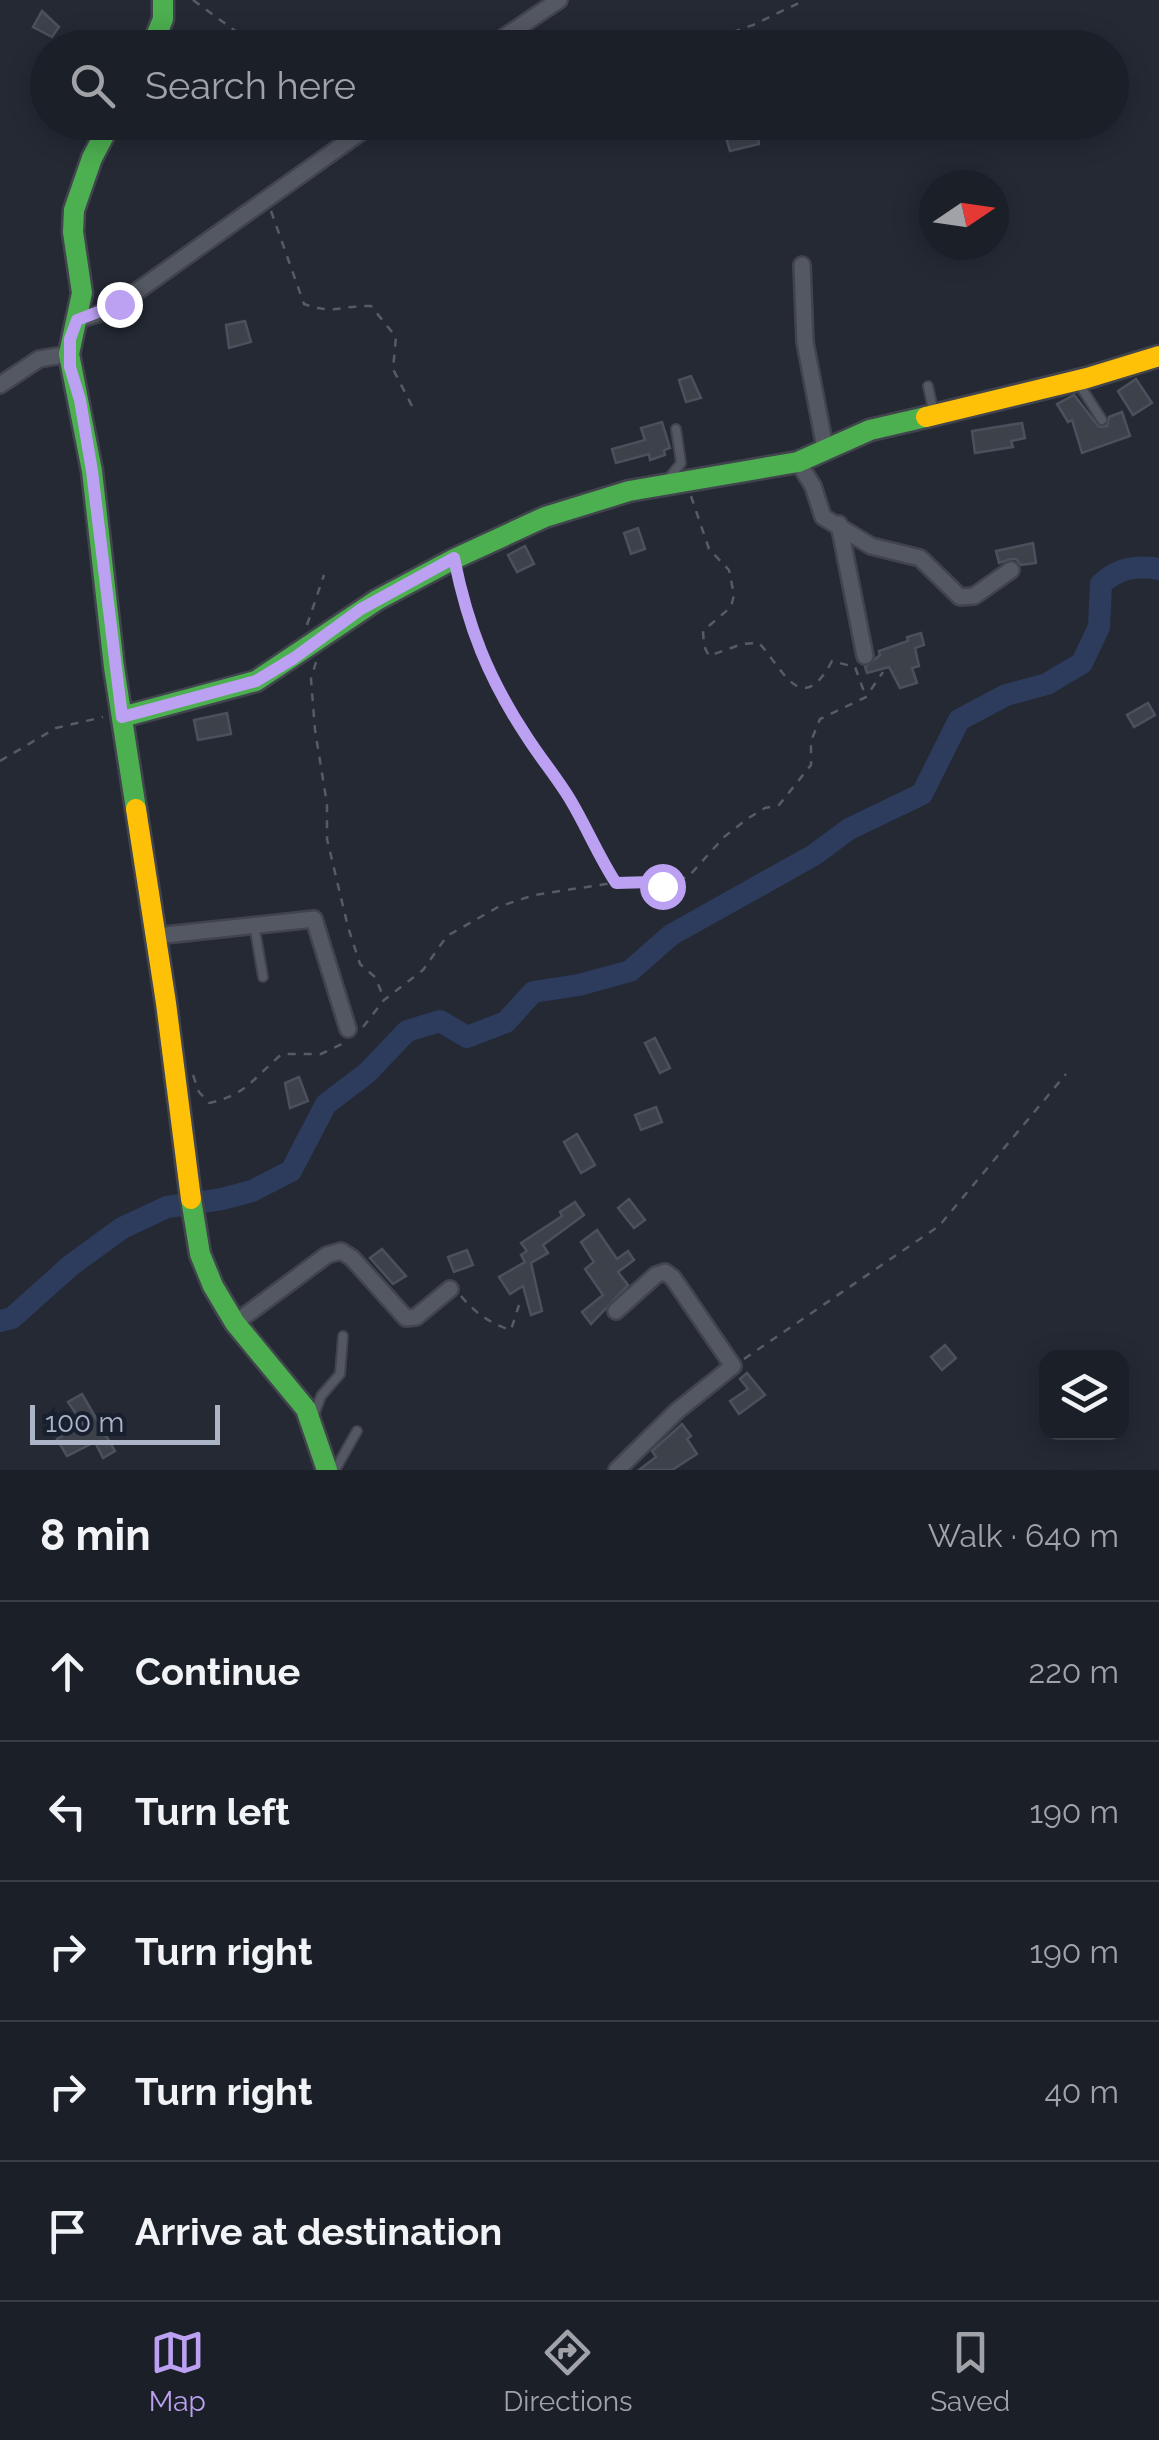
<!DOCTYPE html>
<meta charset="utf-8">
<style>
:root{--surface:#1b1f27;--page:#282c33;--text:#f1f3f6;--muted:#a0a2a7;--line:#393d44;--accent:#bca0f2}
body{margin:0;font-family:Raleway,sans-serif;background:var(--page);color:var(--text)}
.controls{position:absolute;right:30px;bottom:30px;display:grid;overflow:hidden;border-radius:20px;box-shadow:0 5px 25px #0003}
.controls button{width:90px;height:90px;display:grid;place-items:center;padding:0;border:0;border-bottom:2px solid var(--line);background:var(--surface);color:var(--text);font:50px sans-serif}
.compass{position:absolute;left:919px;top:170px;width:90px;height:90px;border-radius:50%;background:var(--surface);box-shadow:0 5px 25px #0003;rotate:77deg}
.scale{position:absolute;left:30px;bottom:25px;width:190px;box-sizing:border-box;padding-left:10px;border:5px solid #acb4c7;border-top:0;font-size:28px;line-height:35px;white-space:nowrap;color:#acb4c7;-webkit-text-stroke:8px #181f2f;paint-order:stroke}
.stop{position:absolute;width:30px;height:30px;margin:-22px;border:8px solid #bca0f2;border-radius:50%;background:#fff}
.stop.end{background:#bca0f2;border-color:#fff;box-shadow:0 2px 10px #0008}
.list{margin:0;padding:0;list-style:none}
h2{display:flex;justify-content:space-between;align-items:center;height:130px;margin:0;padding:0 40px;font-size:42px}
h2 small{font-size:32px;font-weight:400;color:var(--muted)}
.list li{display:grid;grid-template-columns:65px 1fr auto;gap:30px;align-items:center;box-sizing:border-box;height:140px;padding:0 40px;border-top:2px solid var(--line)}
.list b{display:block;font-size:38px;white-space:nowrap}
.list em{font-size:32px;font-style:normal;color:var(--muted)}
.icon{flex:none;width:55px;height:55px;fill:none;stroke:currentColor;stroke-width:2;stroke-linecap:round;stroke-linejoin:round}
.map{position:relative;flex:none;width:1159px;height:1470px;overflow:hidden}
.search{position:absolute;background:var(--surface);box-shadow:0 5px 25px #0003;left:30px;right:30px;top:30px;height:110px;display:flex;align-items:center;gap:25px;box-sizing:border-box;padding:0 35px;border-radius:55px;color:var(--muted);font-size:38px}
.sheet{height:830px;background:var(--surface)}
nav{display:flex;justify-content:space-around;align-items:center;box-sizing:border-box;height:140px;border-top:2px solid var(--line);background:var(--surface);font-size:28px;color:var(--muted)}
nav a{display:grid;justify-items:center;gap:5px}
nav .on{color:var(--accent)}
.map>svg:first-child{display:block}
.lines{fill:none;stroke-linecap:round;stroke-linejoin:round}
.river{stroke:#2d3c5d;stroke-width:22}
.building{fill:#3c414a;stroke:#4b515c;stroke-width:2.5}
.lane-casing{stroke:#41444d;stroke-width:12}
.street-casing{stroke:#41444d;stroke-width:20}
.fast-casing{stroke:#41444d;stroke-width:25}
.slow-casing{stroke:#41444d;stroke-width:25}
.path{stroke:#565c65;stroke-width:2.5;stroke-dasharray:8 8;stroke-linecap:butt}
.lane{stroke:#545862;stroke-width:8}
.street{stroke:#545862;stroke-width:15}
.fast{stroke:#4caf50;stroke-width:20}
.slow{stroke:#ffc107;stroke-width:20}
.route{stroke:#bca0f2;stroke-width:12}
</style>
<div class="map">
<svg width="1159" height="1470" viewBox="0 0 1159 1470">
<rect width="100%" height="100%" fill="#242934"/>
<g class="lines">
<!-- river -->
<path class="river" d="M0 1321 12 1318 70 1266 122 1228 167 1207 222 1199 252 1191 291 1171 326 1104 367 1073 407 1031 440 1021 467 1037 506 1022 533 992 579 985 630 971 671 935 814 855 849 829 922 794 959 720 1006 695 1047 684 1082 663 1099 627 1101 584C1118 568 1136 565 1159 569"/>
</g>
<!-- building -->
<g class="building">
<polygon points="42,11 59,27 52,37 33,27"/>
<polygon points="756,126 759,144 730,151 725,134"/>
<polygon points="245,321 251,342 229,348 226,325"/>
<polygon points="691,376 701,398 686,402 679,380"/>
<polygon points="1136,379 1152,403 1133,415 1118,391"/>
<polygon points="1074,395 1099,427 1107,426 1109,417 1122,412 1130,436 1082,453 1072,420 1068,422 1057,404"/>
<polygon points="662,422 670,448 664,450 665,455 650,460 649,454 616,463 612,449 645,440 641,428"/>
<polygon points="1022,423 1025,438 1011,441 1013,447 975,453 972,431"/>
<polygon points="638,528 645,549 631,554 624,533"/>
<polygon points="1033,543 1036,563 1021,565 1016,559 1011,559 999,563 996,551"/>
<polygon points="525,546 534,564 517,572 508,555"/>
<polygon points="921,633 924,645 915,648 919,666 912,668 917,683 900,688 889,667 867,673 865,667 880,655 879,651 908,641 907,637"/>
<polygon points="1148,703 1155,715 1134,727 1127,715"/>
<polygon points="227,713 231,734 198,740 194,720"/>
<polygon points="655,1038 670,1068 660,1073 645,1043"/>
<polygon points="299,1077 308,1101 290,1108 285,1083"/>
<polygon points="656,1107 662,1122 641,1130 635,1115"/>
<polygon points="577,1134 595,1165 581,1173 564,1142"/>
<polygon points="629,1199 645,1220 634,1228 618,1208"/>
<polygon points="575,1202 584,1215 543,1245 548,1253 531,1263 542,1311 531,1315 523,1286 510,1294 499,1277 525,1262 521,1255 527,1251 521,1243 562,1216 560,1212"/>
<polygon points="597,1230 617,1259 628,1251 634,1260 618,1272 628,1285 591,1324 582,1312 603,1295 585,1269 594,1262 581,1242"/>
<polygon points="382,1249 406,1276 393,1284 370,1258"/>
<polygon points="467,1250 473,1265 454,1272 448,1257"/>
<polygon points="945,1345 956,1358 942,1370 931,1357"/>
<polygon points="747,1373 765,1395 739,1414 730,1401 748,1389 740,1379"/>
<polygon points="82,1394 115,1451 103,1458 95,1442 67,1456 57,1439 83,1424 68,1402"/>
<polygon points="682,1424 691,1436 687,1439 697,1454 672,1470 639,1470 656,1457 652,1451"/>
</g>
<g class="lines">
<!-- lane casing -->
<g class="lane-casing">
<g id="lane">
<polyline points="1079,384 1102,420"/>
<polyline points="928,386 934,414"/>
<polyline points="668,479 681,463 676,429"/>
<polyline points="254,924 263,977"/>
<polyline points="313,1418 321,1396 340,1374 343,1336"/>
<polyline points="335,1470 357,1431"/>
</g>
</g>
<!-- street casing -->
<g class="street-casing">
<g id="street">
<polyline points="488,48 559,0"/>
<polyline points="802,265 805,342 825,448"/>
<polyline points="77,320 108,311 119,304 375,122"/>
<polyline points="0,385 39,359 69,354"/>
<polyline points="798,462 813,486 823,517 871,546 920,558 960,597 974,596 1011,570"/>
<polyline points="839,524 865,656"/>
<polyline points="156,936 314,919 348,1029"/>
<polyline points="616,1311 656,1275 665,1272 673,1278 733,1366 677,1411 617,1470"/>
<polyline points="235,1323 327,1255 341,1251 352,1258 406,1318 416,1317 450,1289"/>
</g>
</g>
<!-- fast casing -->
<g class="fast-casing">
<g id="fast">
<polyline points="151,48 163,19 163,0"/>
<polyline points="111,122 92,158 74,210 73,232 82,293 69,354 92,471 114,667 136,809"/>
<polyline points="122,717 256,681 377,600 454,559 545,517 629,491 798,462 870,430 926,417"/>
<polyline points="191,1199 200,1254 213,1286 235,1323 306,1409 327,1470"/>
</g>
</g>
<!-- slow casing -->
<g class="slow-casing">
<g id="slow">
<polyline points="926,417 1087,378 1159,356"/>
<polyline points="136,809 166,1003 191,1199"/>
</g>
</g>
<!-- path -->
<g class="path">
<polyline points="193,0 234,30 268,48"/>
<polyline points="687,48 753,25 805,0"/>
<path d="M271 211 304 304C335 315 341 305 371 306L396 337 393 369 413 408"/>
<path d="M691 496 709 549 729 570 734 595 731 607 703 631 704 646 709 656 742 644 759 643C782 667 801 720 832 661L855 667 866 697"/>
<polyline points="457,575 479,653 526,736 572,801 615,881"/>
<polyline points="307,625 324,575"/>
<polyline points="316,662 311,679 315,730 327,804 327,839 348,927 360,964 375,977 384,998"/>
<polyline points="0,761 56,728 103,717"/>
<polyline points="363,1027 384,1000 423,970 447,936 498,907 534,895 606,884 652,882 663,886 689,876 724,837 747,819 765,808 779,805 811,765 811,741 820,719 866,697 883,672"/>
<path d="M193 1075 199 1092 209 1103C247 1095 254 1077 282 1054H321L346 1042"/>
<path d="M461 1296C475 1313 491 1324 511 1330L519 1305"/>
<polyline points="744,1359 939,1226 1066,1074"/>
</g>
<!-- lane -->
<use href="#lane" class="lane"/>
<!-- street -->
<use href="#street" class="street"/>
<!-- fast -->
<use href="#fast" class="fast"/>
<!-- slow -->
<use href="#slow" class="slow"/>
</g>
<g class="lines">
<!-- route -->
<path class="route" d="M119 304 77 320 70 339V367L80 400 92 471 122 717 256 681 294 658 361 609 454 558C468 627 488 678 527 737 541 759 558 779 571 801 587 828 599 857 616 883L652 882 662 886"/>
</g>
</svg>
<div class="controls">
<button><svg class="icon" aria-label="layers" viewBox="0 0 24 24"><path d="M12 4l9 5-9 5-9-5zM3 14l9 5 9-5"/></svg></button>
</div>
<svg class="compass" viewBox="-18 -18 36 36"><path d="M0-13l5 13h-10z" fill="#e53935"/><path d="M0 13l5-13h-10z" fill="#a0a2a7"/></svg>
<div class="scale">100 m</div>
<div class="stop" style="left:662px;top:886px"></div>
<div class="stop end" style="left:119px;top:304px"></div>
<div class="search"><svg class="icon" aria-label="search" viewBox="0 0 24 24"><circle cx="10" cy="10" r="6"/><path d="M15 15l6 6"/></svg>Search here</div>
</div>
<section class="sheet">
<h2>8 min<small>Walk · 640 m</small></h2>
<ul class="list">
<li><svg class="icon" aria-label="ahead" viewBox="0 0 24 24"><path d="M12 20V5M6 11l6-6 6 6"/></svg><div><b>Continue</b></div><em>220 m</em></li>
<li><svg class="icon" aria-label="left" viewBox="0 0 24 24"><path d="M17 20v-9H6M10 6l-5 5 5 5"/></svg><div><b>Turn left</b></div><em>190 m</em></li>
<li><svg class="icon" aria-label="right" viewBox="0 0 24 24"><path d="M7 20v-9h11M14 6l5 5-5 5"/></svg><div><b>Turn right</b></div><em>190 m</em></li>
<li><svg class="icon" aria-label="right" viewBox="0 0 24 24"><path d="M7 20v-9h11M14 6l5 5-5 5"/></svg><div><b>Turn right</b></div><em>40 m</em></li>
<li><svg class="icon" aria-label="arrive" viewBox="0 0 24 24"><path d="M6 21V4h12l-3 4 3 4H6"/></svg><div><b>Arrive at destination</b></div></li>
</ul>
</section>
<nav>
<a class="on"><svg class="icon" aria-label="map" viewBox="0 0 24 24"><path d="M3 6l6-2 6 2 6-2v14l-6 2-6-2-6 2zM9 4v14M15 6v14"/></svg>Map</a>
<a><svg class="icon" aria-label="directions" viewBox="0 0 24 24"><path d="M12 3l9 9-9 9-9-9zM9 14v-3h6M13 9l2 2-2 2"/></svg>Directions</a>
<a><svg class="icon" aria-label="saved" viewBox="0 0 24 24"><path d="M7 4h10v16l-5-4-5 4z"/></svg>Saved</a>
</nav>
